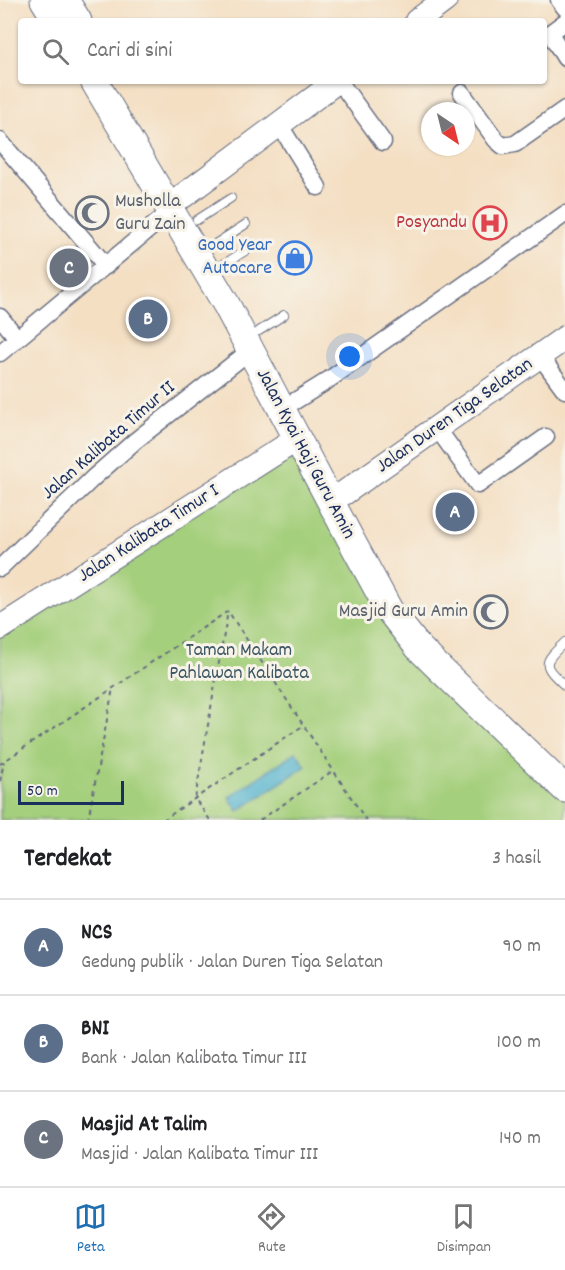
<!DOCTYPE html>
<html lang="id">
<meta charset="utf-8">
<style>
:root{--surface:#fff;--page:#f2f2f2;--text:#202124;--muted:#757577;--line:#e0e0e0;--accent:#1f6fb2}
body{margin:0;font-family:Dekko,sans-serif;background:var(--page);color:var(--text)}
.compass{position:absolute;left:421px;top:102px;width:54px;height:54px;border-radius:50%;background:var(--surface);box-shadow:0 2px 4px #0004;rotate:145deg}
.scale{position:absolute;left:18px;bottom:15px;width:106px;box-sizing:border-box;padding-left:6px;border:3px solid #1b2f5e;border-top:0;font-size:16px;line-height:21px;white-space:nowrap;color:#1b2f5e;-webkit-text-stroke:4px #f7f3e8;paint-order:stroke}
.you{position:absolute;left:350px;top:357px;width:21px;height:21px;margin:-15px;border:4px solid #fff;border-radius:50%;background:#1a73e8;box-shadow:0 0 0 9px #1a73e833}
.badge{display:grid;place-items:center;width:39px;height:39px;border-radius:50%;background:var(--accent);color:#fff;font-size:20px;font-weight:700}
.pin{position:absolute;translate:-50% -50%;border:3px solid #fff;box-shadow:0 2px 6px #0006}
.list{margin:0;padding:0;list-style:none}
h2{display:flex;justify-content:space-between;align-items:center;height:78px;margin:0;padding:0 24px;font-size:26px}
h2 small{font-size:20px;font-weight:400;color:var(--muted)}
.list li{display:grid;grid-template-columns:39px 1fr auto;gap:18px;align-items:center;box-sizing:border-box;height:96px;padding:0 24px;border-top:2px solid var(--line)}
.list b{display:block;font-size:22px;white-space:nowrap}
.list p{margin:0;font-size:20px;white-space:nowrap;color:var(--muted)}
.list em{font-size:20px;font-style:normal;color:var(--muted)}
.icon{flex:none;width:33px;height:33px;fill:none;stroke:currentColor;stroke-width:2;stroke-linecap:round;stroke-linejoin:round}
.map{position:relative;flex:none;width:565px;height:820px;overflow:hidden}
.search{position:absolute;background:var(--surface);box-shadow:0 2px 4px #0004;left:18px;right:18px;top:18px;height:66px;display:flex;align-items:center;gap:15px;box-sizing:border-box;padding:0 21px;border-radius:6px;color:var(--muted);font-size:22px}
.sheet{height:366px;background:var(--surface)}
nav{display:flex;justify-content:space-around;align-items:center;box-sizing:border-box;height:84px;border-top:2px solid var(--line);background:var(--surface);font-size:16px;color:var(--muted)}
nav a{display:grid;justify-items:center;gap:3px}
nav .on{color:var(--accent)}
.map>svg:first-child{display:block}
.green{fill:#a4cf7b;stroke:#607f6c;stroke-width:1.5}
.water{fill:#4eb1cd;stroke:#347096;stroke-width:1.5}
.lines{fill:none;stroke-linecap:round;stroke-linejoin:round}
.lane-casing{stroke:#676d81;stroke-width:10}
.street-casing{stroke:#676d81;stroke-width:19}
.secondary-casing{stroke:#676d81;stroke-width:26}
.primary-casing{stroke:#676d81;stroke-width:29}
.path{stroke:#676d81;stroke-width:2;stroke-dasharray:4.5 4.5;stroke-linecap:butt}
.lane{stroke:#fff;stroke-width:8}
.street{stroke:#fff;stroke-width:16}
.secondary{stroke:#fff;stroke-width:24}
.primary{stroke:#fff;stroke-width:27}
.labels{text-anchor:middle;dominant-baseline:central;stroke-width:6;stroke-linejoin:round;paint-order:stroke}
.worship-label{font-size:20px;fill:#5b616d;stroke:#f7f3e8;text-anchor:start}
.health-label{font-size:20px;fill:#be3a42;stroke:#f7f3e8;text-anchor:end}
.shop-label{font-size:20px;fill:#366cbe;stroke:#f7f3e8;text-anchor:end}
.street-label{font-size:20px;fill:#1b2f5e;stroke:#f7f3e8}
.park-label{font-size:20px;fill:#3d5765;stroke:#f7f3e8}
</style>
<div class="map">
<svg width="565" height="820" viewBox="0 0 565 820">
<rect width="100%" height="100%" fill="#f7f3e8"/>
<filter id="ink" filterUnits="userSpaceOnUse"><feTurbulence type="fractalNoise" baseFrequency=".0167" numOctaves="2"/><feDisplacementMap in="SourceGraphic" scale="12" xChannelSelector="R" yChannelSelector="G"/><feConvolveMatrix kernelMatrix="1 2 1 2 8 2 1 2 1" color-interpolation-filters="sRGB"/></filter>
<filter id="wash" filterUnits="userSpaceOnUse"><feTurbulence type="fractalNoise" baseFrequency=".008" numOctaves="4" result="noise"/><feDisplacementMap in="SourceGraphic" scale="24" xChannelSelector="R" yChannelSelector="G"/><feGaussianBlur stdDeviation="1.35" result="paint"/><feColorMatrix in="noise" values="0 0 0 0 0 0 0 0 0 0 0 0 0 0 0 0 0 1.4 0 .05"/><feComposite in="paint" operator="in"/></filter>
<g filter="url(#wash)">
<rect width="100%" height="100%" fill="#f4dfc3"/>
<!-- green -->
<polygon class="green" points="297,439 387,605 565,789 565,820 0,820 0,628"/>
<!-- water -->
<polygon class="water" points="296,752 306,766 238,811 229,797"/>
</g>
<g filter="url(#ink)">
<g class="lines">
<!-- lane casing -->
<g class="lane-casing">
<g id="lane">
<polyline points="197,220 231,198"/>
<polyline points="212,246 246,224"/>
<polyline points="222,265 255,245"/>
<polyline points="259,331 284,315"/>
<path d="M565 642C542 664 542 664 565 686"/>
</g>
</g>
<!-- street casing -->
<g class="street-casing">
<g id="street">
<polyline points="559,0 565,8"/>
<polyline points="565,22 550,33 565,58"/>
<polyline points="339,81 383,142"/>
<polyline points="462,93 496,140 503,146 515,144 565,109"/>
<polyline points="279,124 318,187"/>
<polyline points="0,141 106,266"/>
<polyline points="0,317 17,338"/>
<polyline points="0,353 171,211"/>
<polyline points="540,356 565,390"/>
<polyline points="295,401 324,383 565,214"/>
<polyline points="437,428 478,485 546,437"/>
<polyline points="0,568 93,478 135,441 251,350"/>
</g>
</g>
<!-- secondary casing -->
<g class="secondary-casing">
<g id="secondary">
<polyline points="417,21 445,0"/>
<polyline points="183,196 337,81"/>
<polyline points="344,493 565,338"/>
<polyline points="0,628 297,439"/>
</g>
</g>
<!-- primary casing -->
<g class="primary-casing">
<g id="primary">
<polyline points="44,0 57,21"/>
<polyline points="65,0 78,21"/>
<polyline points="94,81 226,304 351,540 389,610 418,647 435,664 565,789"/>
</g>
</g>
<!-- path -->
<g class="path">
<polyline points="0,764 228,611 366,820"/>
<polyline points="0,781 4,762"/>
<polyline points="88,820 113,688"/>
<polyline points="163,820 304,725"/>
<polyline points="210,820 195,799 228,611"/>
<polyline points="260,820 334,770"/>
</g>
<!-- lane -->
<use href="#lane" class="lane"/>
<!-- street -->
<use href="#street" class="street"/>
<!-- secondary -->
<use href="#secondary" class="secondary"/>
<!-- primary -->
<use href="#primary" class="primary"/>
</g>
</g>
<!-- icons -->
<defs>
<g id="mosque-ring" transform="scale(1.725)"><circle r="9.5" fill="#f7f3e8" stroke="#6b7280" stroke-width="1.5"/><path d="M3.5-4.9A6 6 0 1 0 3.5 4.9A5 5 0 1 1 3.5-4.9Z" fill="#6b7280"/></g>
<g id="hospital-ring" transform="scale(1.725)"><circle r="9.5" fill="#f7f3e8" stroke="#e0444e" stroke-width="1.5"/><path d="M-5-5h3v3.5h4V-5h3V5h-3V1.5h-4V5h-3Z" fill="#e0444e"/></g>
<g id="shop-ring" transform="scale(1.725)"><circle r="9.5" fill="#f7f3e8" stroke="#3f7fe0" stroke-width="1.5"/><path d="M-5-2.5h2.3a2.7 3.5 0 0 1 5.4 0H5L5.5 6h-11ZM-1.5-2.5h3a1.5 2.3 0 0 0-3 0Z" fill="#3f7fe0"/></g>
</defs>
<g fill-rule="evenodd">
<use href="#mosque-ring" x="92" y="213"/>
<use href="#hospital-ring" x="490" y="223"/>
<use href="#shop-ring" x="295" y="258"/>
<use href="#mosque-ring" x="491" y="612"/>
</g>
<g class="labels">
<!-- worship labels -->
<g class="worship-label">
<text x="115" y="202">Musholla<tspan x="115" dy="23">Guru Zain</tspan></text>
<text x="468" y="612" text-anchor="end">Masjid Guru Amin</text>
</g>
<!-- health labels -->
<g class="health-label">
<text x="467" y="223">Posyandu</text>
</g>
<!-- shop labels -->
<g class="shop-label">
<text x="272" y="246">Good Year<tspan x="272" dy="23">Autocare</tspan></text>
</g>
<!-- street labels -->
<g class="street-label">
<text transform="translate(455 416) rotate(-35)">Jalan Duren Tiga Selatan</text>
<text transform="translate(109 441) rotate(-41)">Jalan Kalibata Timur II</text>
<text transform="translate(305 454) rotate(62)">Jalan Kyai Haji Guru Amin</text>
<text transform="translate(149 534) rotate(-33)">Jalan Kalibata Timur I</text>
</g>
<!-- park labels -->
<g class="park-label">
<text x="239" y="651">Taman Makam<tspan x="239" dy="23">Pahlawan Kalibata</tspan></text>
</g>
</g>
</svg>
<svg class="compass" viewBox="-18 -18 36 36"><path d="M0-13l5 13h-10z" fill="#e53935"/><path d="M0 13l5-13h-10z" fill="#757577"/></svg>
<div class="scale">50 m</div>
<div class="you"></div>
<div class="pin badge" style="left:455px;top:512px;background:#5c6f8a">A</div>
<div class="pin badge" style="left:148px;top:319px;background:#5c6f8a">B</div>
<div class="pin badge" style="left:69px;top:268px;background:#6b7280">C</div>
<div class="search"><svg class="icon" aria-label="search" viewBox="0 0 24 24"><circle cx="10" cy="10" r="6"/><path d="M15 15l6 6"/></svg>Cari di sini</div>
</div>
<section class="sheet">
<h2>Terdekat<small>3 hasil</small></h2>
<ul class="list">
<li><span class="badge" style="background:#5c6f8a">A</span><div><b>NCS</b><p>Gedung publik · Jalan Duren Tiga Selatan</p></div><em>90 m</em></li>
<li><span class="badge" style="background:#5c6f8a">B</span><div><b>BNI</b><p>Bank · Jalan Kalibata Timur III</p></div><em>100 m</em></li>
<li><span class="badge" style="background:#6b7280">C</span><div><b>Masjid At Talim</b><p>Masjid · Jalan Kalibata Timur III</p></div><em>140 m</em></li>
</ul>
</section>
<nav>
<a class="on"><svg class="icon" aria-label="map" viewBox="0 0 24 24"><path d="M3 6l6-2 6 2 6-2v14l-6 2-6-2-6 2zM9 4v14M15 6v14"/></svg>Peta</a>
<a><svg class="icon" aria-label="directions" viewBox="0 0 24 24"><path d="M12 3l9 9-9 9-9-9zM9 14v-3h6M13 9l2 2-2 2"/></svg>Rute</a>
<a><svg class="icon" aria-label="saved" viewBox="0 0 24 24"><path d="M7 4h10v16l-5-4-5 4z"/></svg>Disimpan</a>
</nav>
